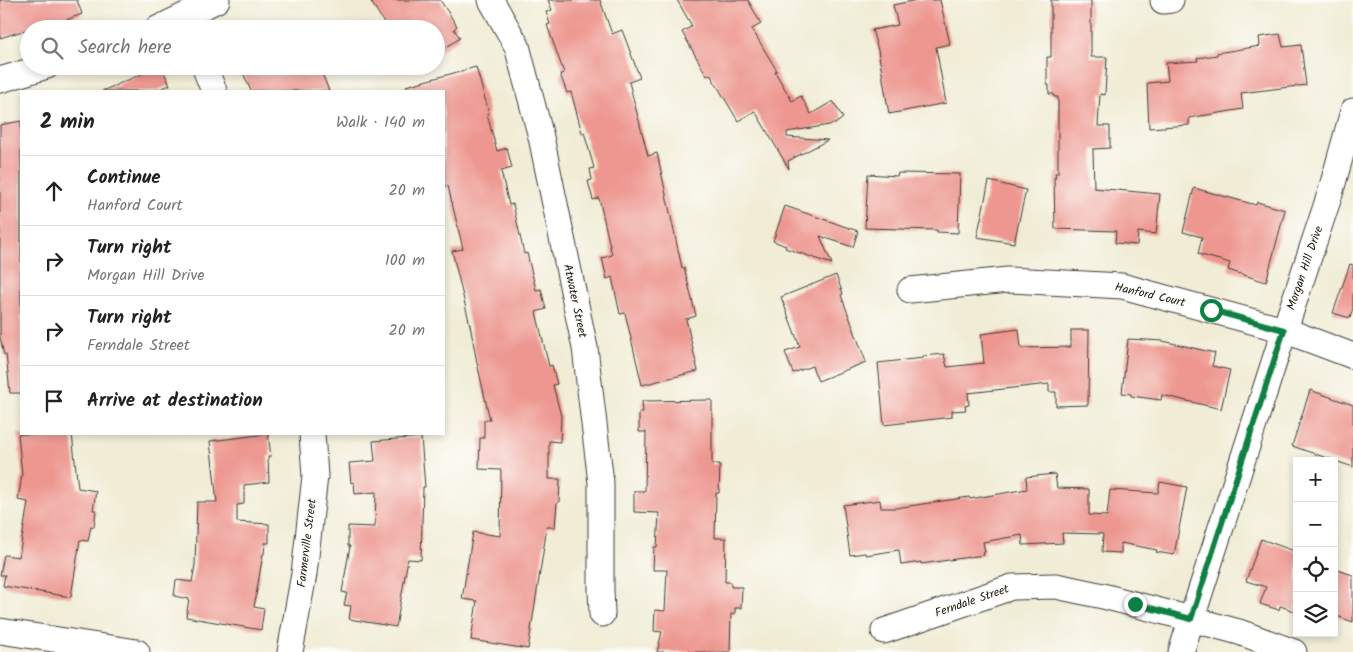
<!DOCTYPE html>
<meta charset="utf-8">
<style>
:root{--surface:#fff;--page:#f6f6f6;--text:#222;--muted:#767676;--line:#e0e0e0}
body{margin:0;font-family:Kalam,sans-serif;background:var(--page);color:var(--text)}
.controls{position:absolute;right:15px;bottom:15px;display:grid;overflow:hidden;border-radius:0px;box-shadow:0 2px 8px #0003}
.controls button{width:45px;height:45px;display:grid;place-items:center;padding:0;border:0;border-bottom:1px solid var(--line);background:var(--surface);color:var(--text);font:25px sans-serif}
.stop{position:absolute;width:15px;height:15px;margin:-11px;border:4px solid #0b8043;border-radius:50%;background:#fff}
.stop.end{background:#0b8043;border-color:#fff;box-shadow:0 1px 5px #0008}
.list{margin:0;padding:0;list-style:none}
h2{display:flex;justify-content:space-between;align-items:center;height:65px;margin:0;padding:0 20px;font-size:21px}
h2 small{font-size:16px;font-weight:400;color:var(--muted)}
.list li{display:grid;grid-template-columns:32px 1fr auto;gap:15px;align-items:center;box-sizing:border-box;height:70px;padding:0 20px;border-top:1px solid var(--line)}
.list b{display:block;font-size:19px;white-space:nowrap}
.list p{margin:0;font-size:16px;white-space:nowrap;color:var(--muted)}
.list em{font-size:16px;font-style:normal;color:var(--muted)}
.icon{flex:none;width:28px;height:28px;fill:none;stroke:currentColor;stroke-width:2;stroke-linecap:round;stroke-linejoin:round}
.map{position:relative;flex:none;width:1353px;height:652px;overflow:hidden}
.search{position:absolute;background:var(--surface);box-shadow:0 2px 8px #0003;left:20px;top:20px;width:425px;height:55px;display:flex;align-items:center;gap:12px;box-sizing:border-box;padding:0 18px;border-radius:28px;color:var(--muted);font-size:19px}
.panel{position:absolute;background:var(--surface);box-shadow:0 2px 8px #0003;left:20px;top:90px;width:425px;height:345px;border-radius:0px}
.map>svg:first-child{display:block}
.building{fill:#ed9790}
.lines{fill:none;stroke-linecap:round;stroke-linejoin:round}
.minor-casing{stroke:#3c3b38;stroke-width:27}
.minor{stroke:#fff;stroke-width:25}
.route{stroke:#0b8043;stroke-width:6}
.labels{text-anchor:middle;dominant-baseline:central;stroke-width:4;stroke-linejoin:round;paint-order:stroke}
.street-label{font-size:12px;fill:#1c1c1c;stroke:#fdfcf7}
</style>
<div class="map">
<svg width="1353" height="652" viewBox="0 0 1353 652">
<rect width="100%" height="100%" fill="#fdfcf7"/>
<filter id="ink" filterUnits="userSpaceOnUse"><feTurbulence type="fractalNoise" baseFrequency=".02" numOctaves="2"/><feDisplacementMap in="SourceGraphic" scale="10" xChannelSelector="R" yChannelSelector="G"/><feConvolveMatrix kernelMatrix="1 2 1 2 8 2 1 2 1" color-interpolation-filters="sRGB"/></filter>
<filter id="wash" filterUnits="userSpaceOnUse"><feTurbulence type="fractalNoise" baseFrequency=".0096" numOctaves="4" result="noise"/><feDisplacementMap in="SourceGraphic" scale="20" xChannelSelector="R" yChannelSelector="G"/><feGaussianBlur stdDeviation="1.12" result="paint"/><feColorMatrix in="noise" values="0 0 0 0 0 0 0 0 0 0 0 0 0 0 0 0 0 1.4 0 .05"/><feComposite in="paint" operator="in"/></filter>
<g filter="url(#wash)">
<rect width="100%" height="100%" fill="#f0ecd5"/>
<g id="blocks">
<!-- building -->
<g class="building">
<polygon points="0,0 77,0 82,14 42,29 29,29 0,38"/>
<polygon points="370,0 440,0 457,26 454,29 460,38 436,54 436,29 388,29"/>
<polygon points="548,0 600,0 612,34 622,30 640,78 629,82 648,156 657,153 682,268 684,267 696,316 686,319 698,371 642,385 625,313 620,314 612,277 607,279 602,258 612,255 599,198 593,200 588,181 592,180 590,169 594,168 584,132 582,133 571,92 567,93 560,74 564,73 547,25 550,24 546,12 552,10"/>
<polygon points="677,0 748,0 761,24 752,29 777,71 775,72 792,101 801,96 811,114 833,101 843,118 835,124 787,132 787,137 828,140 788,161 789,169 755,111 738,121 710,74 707,76 682,32 692,26"/>
<polygon points="917,0 940,0 950,44 936,47 946,103 889,114 878,50 872,30 898,25 893,5"/>
<polygon points="1051,0 1091,0 1091,57 1107,57 1105,95 1100,94 1098,126 1110,126 1110,148 1093,149 1094,188 1160,194 1156,234 1138,232 1137,245 1115,243 1116,231 1055,229 1054,177 1056,178 1055,173 1058,173 1058,97 1054,97 1054,94 1049,94 1049,85 1047,85 1047,57 1051,57"/>
<polygon points="1280,34 1283,47 1301,45 1306,85 1241,93 1243,109 1189,118 1189,125 1149,128 1147,83 1168,81 1166,63 1198,61 1197,58 1217,55 1217,53 1260,46 1259,37"/>
<polygon points="161,66 170,85 155,91 102,91"/>
<polygon points="240,66 319,66 329,91 251,91"/>
<polygon points="476,67 489,113 487,114 497,151 507,148 512,168 501,171 509,205 513,204 524,254 527,253 536,290 541,289 546,309 536,312 549,366 552,365 557,384 553,385 561,416 560,442 549,441 549,479 560,479 559,502 557,503 555,527 547,527 528,649 471,640 477,601 462,599 473,532 500,536 501,470 479,469 480,438 484,438 484,420 490,420 477,363 470,325 452,251 463,249 448,186 444,187 444,91 407,91 406,86"/>
<polygon points="21,121 21,393 10,393 6,354 4,355 0,337 0,125"/>
<polygon points="898,173 960,174 958,233 937,232 937,230 865,228 868,174 897,176"/>
<polygon points="989,181 1026,190 1014,243 977,237"/>
<polygon points="1194,188 1256,205 1257,202 1285,210 1266,282 1228,270 1230,263 1198,254 1202,237 1183,232"/>
<polygon points="785,206 858,231 853,247 820,236 832,264 785,248 786,246 773,241"/>
<polygon points="1350,264 1353,265 1353,309 1350,318 1333,313"/>
<polygon points="836,275 843,294 841,295 866,362 818,381 812,366 793,373 785,352 800,347 781,297"/>
<polygon points="1019,329 1021,348 1071,347 1071,330 1089,330 1088,405 1056,406 1056,392 1049,392 1049,384 968,393 969,405 965,406 966,410 952,411 952,417 884,425 878,363 923,358 923,356 944,354 947,367 984,363 981,334"/>
<polygon points="1128,339 1163,341 1215,353 1212,366 1230,370 1221,409 1162,395 1161,400 1131,396 1131,394 1122,393"/>
<polygon points="1310,390 1353,405 1353,467 1292,446"/>
<polygon points="712,400 712,464 720,464 719,493 716,493 715,538 726,538 725,582 731,582 731,587 742,587 741,608 735,608 735,614 731,614 730,652 657,652 662,632 654,631 655,610 665,611 667,570 653,570 654,547 657,547 659,513 634,512 634,491 645,491 646,432 639,432 639,412 643,412 642,401"/>
<polygon points="18,434 72,434 78,488 96,491 93,510 96,510 94,527 91,526 88,541 80,540 71,597 3,586 5,575 0,575 4,555 19,557 28,502 18,500 22,475"/>
<polygon points="268,434 271,456 268,456 269,482 244,485 244,504 237,505 237,522 269,524 269,543 265,543 264,554 263,554 254,607 264,609 261,630 186,617 189,599 174,596 176,580 192,582 195,565 197,502 217,502 210,441"/>
<polygon points="421,437 425,487 423,487 421,560 408,559 396,627 349,619 351,606 344,605 347,593 342,592 350,546 348,546 348,526 375,527 376,492 355,494 354,482 351,483 349,463 375,461 373,441"/>
<polygon points="1055,474 1057,488 1089,489 1089,515 1107,516 1110,490 1158,493 1160,482 1187,487 1174,555 1156,552 1157,550 1121,543 1121,553 1102,552 1103,534 1062,533 1063,543 1023,545 1022,535 983,542 985,552 983,553 984,555 921,564 921,562 901,565 899,550 866,555 865,553 850,555 843,505 880,500 881,508 896,508 969,497 970,499 1027,489 1026,477"/>
<polygon points="1261,539 1297,552 1297,612 1280,606 1279,610 1260,604 1266,587 1246,581"/>
<polygon points="1334,569 1353,575 1353,622 1334,615"/>
</g>
</g>
</g>
<g filter="url(#ink)">
<use href="#blocks" fill-opacity="0" stroke="#3c3b38" stroke-width="1"/>
<g class="lines">
<!-- minor casing -->
<g class="minor-casing">
<g id="minor">
<polyline points="491,0 517,46 541,137 585,348 601,483 601,589 602,614"/>
<polyline points="1163,1 1171,0"/>
<polyline points="157,29 217,0"/>
<polyline points="204,66 214,91"/>
<polyline points="0,80 47,66"/>
<polyline points="910,290 1008,280 1122,286 1284,330 1353,356"/>
<polyline points="0,631 137,652"/>
<polyline points="884,631 1012,587 1056,586 1103,596 1191,619 1239,632 1294,652"/>
<polyline points="290,652 304,574 315,476 312,434"/>
<polyline points="1181,652 1276,356 1330,194 1353,111"/>
</g>
</g>
<!-- minor -->
<use href="#minor" class="minor"/>
</g>
</g>
<g class="lines" filter="url(#ink)">
<!-- route -->
<polyline class="route" points="1135,604 1191,619 1284,330 1211,310"/>
</g>
<g class="labels">
<!-- street labels -->
<g class="street-label">
<text transform="translate(1305 268) rotate(-71)">Morgan Hill Drive</text>
<text transform="translate(1150 295) rotate(13)">Hanford Court</text>
<text transform="translate(575 301) rotate(78)">Atwater Street</text>
<text transform="translate(307 543) rotate(-83)">Farmerville Street</text>
<text transform="translate(972 601) rotate(-19)">Ferndale Street</text>
</g>
</g>
</svg>
<div class="controls">
<button>+</button>
<button>−</button>
<button><svg class="icon" aria-label="locate" viewBox="0 0 24 24"><circle cx="12" cy="12" r="6"/><path d="M12 2v4M12 18v4M2 12h4M18 12h4"/></svg></button>
<button><svg class="icon" aria-label="layers" viewBox="0 0 24 24"><path d="M12 4l9 5-9 5-9-5zM3 14l9 5 9-5"/></svg></button>
</div>
<div class="stop" style="left:1211px;top:310px"></div>
<div class="stop end" style="left:1135px;top:604px"></div>
<div class="search"><svg class="icon" aria-label="search" viewBox="0 0 24 24"><circle cx="10" cy="10" r="6"/><path d="M15 15l6 6"/></svg>Search here</div>
<section class="panel">
<h2>2 min<small>Walk · 140 m</small></h2>
<ul class="list">
<li><svg class="icon" aria-label="ahead" viewBox="0 0 24 24"><path d="M12 20V5M6 11l6-6 6 6"/></svg><div><b>Continue</b><p>Hanford Court</p></div><em>20 m</em></li>
<li><svg class="icon" aria-label="right" viewBox="0 0 24 24"><path d="M7 20v-9h11M14 6l5 5-5 5"/></svg><div><b>Turn right</b><p>Morgan Hill Drive</p></div><em>100 m</em></li>
<li><svg class="icon" aria-label="right" viewBox="0 0 24 24"><path d="M7 20v-9h11M14 6l5 5-5 5"/></svg><div><b>Turn right</b><p>Ferndale Street</p></div><em>20 m</em></li>
<li><svg class="icon" aria-label="arrive" viewBox="0 0 24 24"><path d="M6 21V4h12l-3 4 3 4H6"/></svg><div><b>Arrive at destination</b></div></li>
</ul>
</section>
</div>
